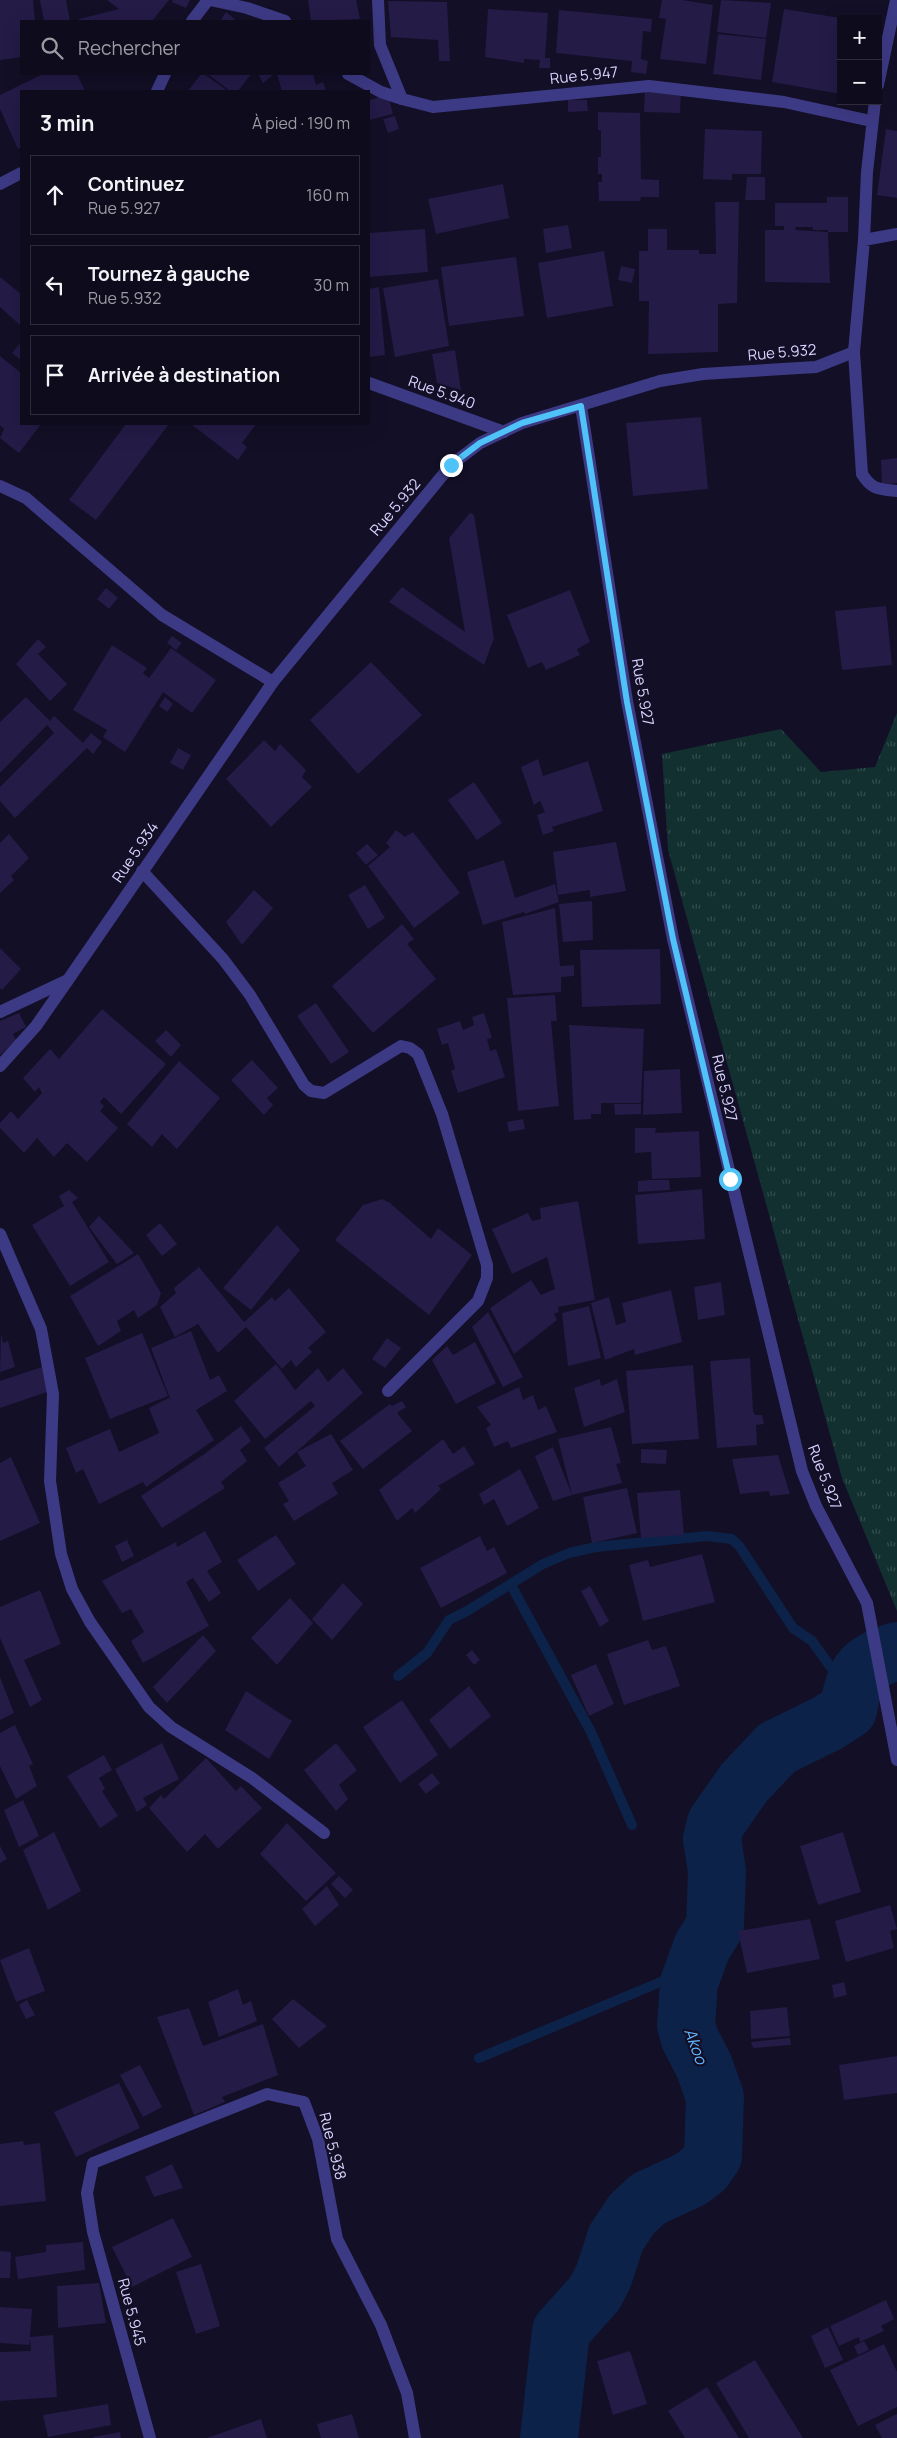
<!DOCTYPE html>
<html lang="fr">
<meta charset="utf-8">
<style>
:root{--surface:#0e0b1c;--page:#171425;--text:#f1f3f6;--muted:#9b9ba3;--line:#2e2b3b}
body{margin:0;font-family:Manrope,sans-serif;background:var(--page);color:var(--text)}
.controls{position:absolute;right:15px;top:15px;display:grid;overflow:hidden;border-radius:0px;box-shadow:0 5px 20px #0002}
.controls button{width:45px;height:45px;display:grid;place-items:center;padding:0;border:0;border-bottom:1px solid var(--line);background:var(--surface);color:var(--text);font:25px sans-serif}
.stop{position:absolute;width:15px;height:15px;margin:-11px;border:4px solid #4fc3f7;border-radius:50%;background:#fff}
.stop.end{background:#4fc3f7;border-color:#fff;box-shadow:0 1px 5px #0008}
.list{margin:0;padding:0;list-style:none}
h2{display:flex;justify-content:space-between;align-items:center;height:65px;margin:0;padding:0 20px;font-size:21px}
h2 small{font-size:16px;font-weight:400;color:var(--muted)}
.list li{display:grid;grid-template-columns:32px 1fr auto;gap:15px;align-items:center;box-sizing:border-box;height:80px;margin:0 10px 10px;padding:0 10px;border:1px solid var(--line);border-radius:0px}
.list b{display:block;font-size:19px;white-space:nowrap}
.list p{margin:0;font-size:16px;white-space:nowrap;color:var(--muted)}
.list em{font-size:16px;font-style:normal;color:var(--muted)}
.icon{flex:none;width:28px;height:28px;fill:none;stroke:currentColor;stroke-width:2;stroke-linecap:round;stroke-linejoin:round}
.map{position:relative;flex:none;width:897px;height:2438px;overflow:hidden}
.search{position:absolute;background:var(--surface);box-shadow:0 5px 20px #0002;left:20px;top:20px;width:350px;height:55px;display:flex;align-items:center;gap:12px;box-sizing:border-box;padding:0 18px;border-radius:0px;color:var(--muted);font-size:19px}
.panel{position:absolute;background:var(--surface);box-shadow:0 5px 20px #0002;left:20px;top:90px;width:350px;height:335px;border-radius:0px}
.map>svg:first-child{display:block}
.grass{fill:url(#grass-tufts)}
.lines{fill:none;stroke-linecap:round;stroke-linejoin:round}
.stream{stroke:#0c2248;stroke-width:10}
.river{stroke:#0c2248;stroke-width:58}
.building{fill:#241b47;fill-rule:evenodd}
.street{stroke:#3d3a85;stroke-width:12}
.route{stroke:#4fc3f7;stroke-width:6}
.labels{text-anchor:middle;dominant-baseline:central;stroke-width:4.5;stroke-linejoin:round;paint-order:stroke}
.street-label{font-size:15px;fill:#d9d4ff;stroke:#130f26}
.water-label{font-size:16px;font-style:italic;fill:#62b6ff;stroke:#130f26}
</style>
<div class="map">
<svg width="897" height="2438" viewBox="0 0 897 2438">
<defs>
<pattern id="grass-tufts" width="24" height="20" patternUnits="userSpaceOnUse" patternTransform="scale(1.25)"><rect width="24" height="20" fill="#12302f"/><path d="M3 7l-1-3M5 7V3M7 7l1-3M15 17l-1-3M17 17v-4M19 17l1-3" fill="none" stroke="#344d4e"/></pattern>
</defs>
<rect width="100%" height="100%" fill="#130f26"/>
<!-- grass -->
<polygon class="grass" points="897,713 897,1611 842,1478 668,850 662,754 781,729 821,772 875,767"/>
<g class="lines">
<!-- stream -->
<g class="stream">
<polyline points="511,1585 591,1732 632,1825"/>
<polyline points="398,1676 427,1653 449,1620 467,1611 543,1564 569,1553 596,1547 707,1536 732,1539 740,1547 793,1628 812,1641 840,1680 847,1686 853,1685"/>
<polyline points="479,2058 694,1968"/>
</g>
<!-- river -->
<path class="river" d="M549 2438 561 2331 595 2293 604 2275 616 2238 632 2214 648 2199 691 2179 704 2169 713 2156 715 2097 704 2066 690 2039 686 2025 689 1983 702 1947 715 1926 717 1871 712 1839 716 1823 744 1783 777 1748 828 1723 848 1710C856 1671 859 1664 897 1651"/>
</g>
<!-- building -->
<g class="building">
<polygon points="0,0 33,0 35,21 21,21 21,57 0,60"/>
<polygon points="40,0 66,0 70,21 44,21"/>
<polygon points="107,0 169,0 152,21 79,21 79,19 119,9"/>
<polygon points="173,0 190,0 186,8 172,2"/>
<polygon points="308,0 356,0 360,19 311,21"/>
<polygon points="662,0 682,0 713,5 706,64 660,59 666,19 659,18"/>
<polygon points="721,0 771,3 766,38 717,32"/>
<polygon points="388,1 447,2 450,61 439,61 438,40 391,37"/>
<polygon points="488,9 548,13 545,58 550,58 550,68 539,68 540,60 524,59 524,63 485,57"/>
<polygon points="784,9 841,18 841,94 772,82"/>
<polygon points="559,10 652,19 651,32 643,31 641,59 648,61 646,74 631,72 632,61 556,53"/>
<polygon points="226,12 237,21 220,21"/>
<polygon points="718,34 766,39 761,80 713,74"/>
<polygon points="43,74 77,74 85,91 21,91 21,147 18,149 0,109 0,95"/>
<polygon points="201,74 204,74 228,91 188,91"/>
<polygon points="208,74 251,74 238,91 230,91"/>
<polygon points="258,74 274,74 263,83"/>
<polygon points="277,74 313,74 316,85 323,82 326,91 282,91"/>
<polygon points="645,91 681,92 680,113 644,112"/>
<polygon points="388,95 393,114 369,120 369,100"/>
<polygon points="568,100 587,100 588,111 568,112"/>
<polygon points="598,112 640,113 641,179 659,180 659,197 641,197 640,201 599,201 598,182 602,182 602,174 598,174 598,157 601,157 601,130 598,130"/>
<polygon points="395,116 399,129 388,133 383,119"/>
<polygon points="705,129 762,131 761,174 732,174 732,180 703,179"/>
<polygon points="886,129 897,131 897,198 877,195"/>
<polygon points="747,177 765,177 765,200 745,200"/>
<polygon points="503,184 509,218 436,234 428,199"/>
<path d="M827 197H848V232H828L830 283 765 282V230H784V226H775V203H827ZM796 227H813V230H828V232L795 230Z"/>
<polygon points="715,202 739,202 737,303 718,304 718,352 648,354 649,301 639,301 639,251 648,251 648,229 667,229 667,250 699,250 699,254 716,254"/>
<polygon points="568,225 572,248 546,253 543,229"/>
<polygon points="425,229 428,272 369,277 369,233"/>
<polygon points="604,251 613,306 547,318 538,263"/>
<polygon points="516,257 524,316 449,326 441,267"/>
<polygon points="621,266 635,269 632,283 618,280"/>
<polygon points="0,277 21,294 21,326 0,307"/>
<polygon points="438,279 449,346 395,357 383,288"/>
<polygon points="379,287 385,355 369,357 369,289"/>
<polygon points="21,342 21,360 12,353"/>
<polygon points="455,350 461,390 437,383 432,354"/>
<polygon points="0,356 21,373 21,424 41,424 19,453 0,438 4,429 0,425"/>
<polygon points="701,417 708,489 633,496 626,423"/>
<polygon points="126,424 169,424 96,520 69,500"/>
<polygon points="191,424 256,424 242,443 247,447 238,460"/>
<polygon points="897,458 897,483 882,485 881,460"/>
<polygon points="470,513 474,515 494,638 484,665 389,602 402,587 465,632 449,538"/>
<polygon points="106,588 118,598 109,609 97,599"/>
<polygon points="570,590 590,642 577,649 580,655 546,670 542,662 528,668 507,615"/>
<polygon points="886,606 892,665 842,670 835,611"/>
<polygon points="172,636 182,643 176,650 167,643"/>
<polygon points="38,639 46,647 38,654 67,684 50,701 16,664"/>
<polygon points="112,645 147,668 143,673 149,678 171,648 216,680 192,713 163,692 125,752 103,737 107,730 73,710"/>
<polygon points="371,662 422,715 358,774 310,720"/>
<polygon points="26,697 50,721 54,716 83,743 91,733 102,742 93,754 87,748 15,818 0,801 0,787 54,733 47,725 0,773 0,722"/>
<polygon points="165,697 173,704 167,712 159,706"/>
<polygon points="264,740 275,751 280,744 306,770 302,777 312,787 271,827 226,779"/>
<polygon points="178,748 191,755 183,770 170,763"/>
<polygon points="538,759 543,776 588,761 603,811 552,827 554,831 543,835 537,815 545,812 540,801 534,805 521,767"/>
<polygon points="474,782 502,823 477,840 448,800"/>
<polygon points="396,830 405,837 413,832 460,893 414,928 368,866 390,847 386,843"/>
<polygon points="9,834 29,858 11,876 14,880 0,893 0,843"/>
<polygon points="616,842 626,891 590,897 590,890 558,895 553,852"/>
<polygon points="367,844 378,855 366,865 356,853"/>
<polygon points="504,860 515,898 555,884 559,902 525,914 524,912 483,925 467,872"/>
<polygon points="365,885 385,918 368,929 348,895"/>
<polygon points="254,890 273,908 242,945 226,922"/>
<polygon points="592,901 593,940 563,942 559,904"/>
<polygon points="555,908 560,966 574,965 574,976 561,977 561,992 513,995 502,922"/>
<polygon points="402,924 414,939 407,944 436,979 373,1033 332,986"/>
<polygon points="0,948 21,969 2,990 0,988"/>
<polygon points="660,949 661,1004 582,1007 580,950"/>
<polygon points="555,995 557,1021 551,1021 559,1106 518,1111 507,998"/>
<polygon points="316,1003 349,1052 331,1064 297,1016"/>
<polygon points="102,1009 166,1064 121,1114 104,1097 100,1102 104,1106 100,1111 118,1128 87,1162 67,1143 54,1157 37,1138 24,1153 0,1128 0,1123 11,1111 18,1119 42,1093 39,1087 35,1092 23,1078 50,1049 59,1059"/>
<polygon points="19,1013 26,1027 13,1034 16,1040 0,1055 0,1021"/>
<polygon points="484,1013 492,1038 487,1039 490,1051 496,1049 505,1077 458,1093 451,1071 455,1069 448,1043 442,1045 437,1029 460,1021 463,1030 474,1025 472,1017"/>
<polygon points="569,1025 644,1029 641,1103 601,1103 601,1114 591,1114 591,1119 574,1120"/>
<polygon points="166,1030 181,1045 171,1057 155,1041"/>
<polygon points="252,1060 278,1088 267,1098 273,1105 264,1115 231,1080"/>
<polygon points="179,1061 220,1098 177,1149 162,1134 152,1147 127,1124"/>
<polygon points="680,1069 682,1113 643,1115 644,1071"/>
<polygon points="614,1104 641,1104 641,1114 615,1115"/>
<polygon points="523,1119 525,1129 509,1132 507,1122"/>
<polygon points="635,1128 656,1128 655,1133 699,1131 701,1177 652,1179 651,1152 635,1153"/>
<polygon points="648,1180 669,1180 670,1190 638,1192 638,1181"/>
<polygon points="702,1189 705,1239 638,1244 635,1195"/>
<polygon points="69,1190 78,1198 72,1202 109,1262 70,1286 32,1225 64,1206 59,1196"/>
<polygon points="382,1199 390,1203 431,1239 438,1228 472,1255 429,1315 335,1240 363,1205"/>
<polygon points="578,1201 595,1300 558,1307 559,1312 554,1314 557,1320 514,1354 490,1308 531,1280 541,1295 555,1289 547,1257 512,1274 492,1229 528,1213 532,1221 541,1219 540,1208"/>
<polygon points="99,1216 134,1253 117,1264 89,1227"/>
<polygon points="160,1223 177,1244 162,1256 146,1235"/>
<polygon points="277,1225 300,1250 251,1310 223,1288"/>
<polygon points="138,1254 161,1293 157,1305 138,1318 134,1310 117,1321 121,1331 98,1346 70,1296"/>
<polygon points="199,1267 244,1322 272,1297 275,1301 289,1288 326,1332 308,1348 312,1352 296,1367 291,1360 282,1369 246,1327 218,1353 198,1324 175,1337 160,1307 176,1293 174,1288"/>
<polygon points="721,1282 725,1315 698,1320 694,1287"/>
<polygon points="671,1290 682,1342 635,1355 634,1349 605,1360 591,1303 609,1297 616,1325 626,1322 622,1303"/>
<polygon points="589,1306 601,1358 568,1366 562,1313"/>
<polygon points="488,1312 523,1377 503,1387 472,1327"/>
<polygon points="191,1331 210,1380 219,1375 227,1391 196,1410 214,1440 146,1487 143,1482 99,1504 83,1469 76,1473 66,1448 110,1429 119,1452 159,1433 149,1408 169,1398 171,1401 151,1348"/>
<polygon points="1,1333 3,1343 8,1341 15,1367 0,1372"/>
<polygon points="142,1333 168,1396 110,1419 85,1358"/>
<polygon points="387,1338 401,1348 385,1368 372,1359"/>
<polygon points="475,1342 496,1383 456,1404 432,1360 447,1346 453,1355"/>
<polygon points="750,1358 753,1411 755,1415 762,1415 764,1424 756,1425 757,1445 717,1448 710,1361"/>
<polygon points="276,1364 295,1390 318,1368 328,1382 343,1368 363,1393 279,1467 264,1448 315,1406 311,1401 265,1439 234,1401"/>
<polygon points="693,1365 699,1439 632,1444 626,1371"/>
<polygon points="42,1367 47,1392 0,1408 0,1381"/>
<polygon points="600,1379 601,1386 617,1379 625,1412 584,1427 574,1388"/>
<polygon points="519,1387 523,1400 533,1395 538,1410 546,1406 557,1432 511,1448 508,1441 494,1447 486,1428 491,1425 477,1407"/>
<polygon points="402,1401 406,1407 397,1413 412,1431 363,1469 340,1441 390,1404 392,1406"/>
<polygon points="241,1426 251,1441 240,1450 247,1461 221,1482 225,1488 162,1528 141,1496 203,1455"/>
<polygon points="611,1427 621,1463 616,1464 622,1483 572,1495 558,1439"/>
<polygon points="331,1434 353,1470 332,1483 338,1494 294,1521 283,1504 289,1501 278,1483 306,1466 297,1452"/>
<polygon points="443,1439 453,1454 464,1446 475,1464 438,1486 441,1489 415,1513 412,1508 397,1521 379,1490"/>
<polygon points="553,1447 572,1495 553,1501 535,1456"/>
<polygon points="641,1449 667,1450 666,1464 641,1463"/>
<polygon points="778,1455 790,1494 770,1496 769,1491 740,1494 732,1459"/>
<polygon points="11,1457 40,1523 0,1541 0,1463"/>
<polygon points="520,1469 539,1508 507,1526 494,1499 484,1505 479,1494"/>
<polygon points="627,1488 637,1533 592,1543 583,1497"/>
<polygon points="680,1490 684,1535 641,1538 637,1493"/>
<polygon points="205,1531 222,1562 207,1571 221,1593 209,1602 193,1578 186,1582 209,1626 143,1663 131,1641 144,1632 131,1609 122,1613 102,1581 176,1542 177,1547"/>
<polygon points="276,1535 296,1564 258,1591 237,1560"/>
<polygon points="480,1536 487,1551 494,1547 507,1573 441,1608 420,1568"/>
<polygon points="127,1540 134,1556 122,1562 115,1546"/>
<polygon points="702,1554 715,1602 643,1621 629,1565 648,1560 650,1567"/>
<polygon points="343,1583 363,1604 332,1640 312,1619"/>
<polygon points="590,1586 609,1621 600,1627 581,1591"/>
<polygon points="40,1590 61,1644 24,1660 42,1700 30,1707 0,1638 0,1607"/>
<polygon points="290,1598 313,1623 277,1665 251,1638"/>
<polygon points="203,1635 216,1651 167,1703 153,1687"/>
<polygon points="648,1640 652,1650 666,1646 680,1686 624,1705 607,1654"/>
<polygon points="472,1650 480,1660 474,1665 466,1655"/>
<polygon points="596,1664 614,1704 589,1716 571,1675"/>
<polygon points="0,1677 14,1713 0,1720"/>
<polygon points="469,1686 491,1716 450,1749 429,1720"/>
<polygon points="246,1691 292,1721 269,1759 225,1730"/>
<polygon points="402,1700 438,1755 400,1783 363,1727"/>
<polygon points="15,1725 33,1764 29,1766 37,1786 16,1799 0,1766 0,1733"/>
<polygon points="162,1743 179,1779 143,1798 147,1805 137,1812 115,1769"/>
<polygon points="336,1743 357,1770 339,1785 348,1799 336,1811 304,1770"/>
<polygon points="104,1755 112,1770 99,1778 105,1789 102,1791 118,1816 100,1828 67,1776"/>
<polygon points="206,1758 236,1791 241,1786 262,1808 218,1849 205,1834 187,1852 149,1808 161,1795 164,1799"/>
<polygon points="432,1773 440,1783 426,1794 418,1784"/>
<polygon points="23,1800 39,1836 19,1847 4,1810"/>
<polygon points="287,1823 336,1873 306,1901 260,1854"/>
<polygon points="54,1832 81,1891 48,1910 23,1850"/>
<polygon points="843,1832 861,1892 818,1905 800,1846"/>
<polygon points="0,1846 7,1859 0,1863"/>
<polygon points="339,1876 353,1890 345,1898 331,1884"/>
<polygon points="327,1886 339,1905 315,1926 302,1909"/>
<polygon points="890,1905 897,1929 890,1931 894,1948 846,1962 835,1921"/>
<polygon points="810,1919 820,1959 747,1973 738,1931"/>
<polygon points="29,1948 45,1991 16,2002 0,1960"/>
<polygon points="844,1982 847,1995 834,1998 832,1985"/>
<polygon points="238,1989 243,2005 251,2001 257,2021 219,2037 208,2002"/>
<polygon points="293,1999 327,2026 299,2048 272,2019"/>
<polygon points="27,2000 35,2015 26,2019 19,2005"/>
<polygon points="787,2007 790,2036 751,2039 750,2011"/>
<polygon points="189,2008 203,2046 263,2024 278,2075 222,2097 225,2102 194,2115 157,2017"/>
<polygon points="790,2038 791,2045 753,2048 751,2042"/>
<polygon points="897,2056 897,2093 844,2100 839,2065"/>
<polygon points="140,2065 162,2107 143,2117 120,2075"/>
<polygon points="119,2083 140,2128 76,2157 54,2112"/>
<polygon points="23,2141 24,2145 40,2143 46,2201 0,2206 0,2144"/>
<polygon points="172,2164 183,2188 154,2197 145,2177"/>
<polygon points="173,2218 192,2257 132,2287 112,2247"/>
<polygon points="83,2242 85,2270 18,2279 15,2257 46,2252 46,2245"/>
<polygon points="0,2251 11,2252 10,2278 0,2278"/>
<polygon points="201,2264 220,2326 196,2334 176,2272"/>
<polygon points="99,2283 106,2323 58,2328 57,2286"/>
<polygon points="886,2300 894,2319 881,2326 884,2331 860,2342 859,2337 839,2346 830,2326"/>
<polygon points="0,2307 32,2309 30,2337 53,2335 57,2397 0,2401 0,2352 31,2351 30,2339 29,2345 0,2343"/>
<polygon points="828,2327 843,2360 825,2368 811,2336"/>
<polygon points="864,2341 869,2350 858,2355 854,2346"/>
<polygon points="884,2344 897,2372 897,2407 858,2426 830,2370"/>
<polygon points="630,2351 647,2404 613,2415 597,2361"/>
<polygon points="755,2360 803,2438 749,2438 716,2383"/>
<polygon points="707,2387 739,2438 685,2438 668,2411"/>
<polygon points="108,2404 111,2425 48,2437 43,2415"/>
<polygon points="352,2414 359,2438 321,2438 317,2424"/>
<polygon points="897,2414 897,2438 882,2438 875,2425"/>
<polygon points="261,2419 267,2438 207,2438"/>
<polygon points="120,2432 121,2438 94,2438 93,2437"/>
</g>
<g class="lines">
<!-- street -->
<g class="street">
<polyline points="210,0 247,8 285,21"/>
<polyline points="378,0 380,45 402,99 433,107 649,86 784,102 871,121"/>
<polyline points="192,21 208,0"/>
<polyline points="348,74 381,92 402,99"/>
<polyline points="878,85 896,0"/>
<polyline points="157,91 165,74"/>
<polyline points="0,184 21,173"/>
<polyline points="864,240 867,172 875,101"/>
<path d="M854 352 862 474C872 490 879 489 897 491"/>
<polyline points="369,383 504,432"/>
<polyline points="581,406 627,701 673,939 802,1471 816,1506 867,1603 897,1760"/>
<polyline points="0,486 26,498 162,615 273,682 451,465 480,443 522,423 660,381 703,374 816,367 854,352 864,240 897,234"/>
<polyline points="142,871 223,959 250,995 304,1085 311,1091 324,1093 401,1046 410,1048 418,1054 442,1114 487,1265 487,1278 478,1301 388,1391"/>
<polyline points="0,1012 68,980 273,682"/>
<polyline points="0,1066 36,1026 68,980"/>
<polyline points="0,1234 41,1329 53,1394 50,1481 61,1554 72,1589 90,1622 149,1707 171,1727 252,1778 324,1833"/>
<polyline points="150,2438 93,2232 87,2193 93,2163 267,2094 304,2102 318,2139 337,2239 381,2325 407,2393 415,2438"/>
</g>
</g>
<g class="lines">
<!-- route -->
<polyline class="route" points="451,465 480,443 522,423 581,406 627,702 673,939 730,1179"/>
</g>
<g class="labels">
<!-- street labels -->
<g class="street-label">
<text transform="translate(584 75) rotate(-6)">Rue 5.947</text>
<text transform="translate(782 352) rotate(-5)">Rue 5.932</text>
<text transform="translate(442 392) rotate(20)">Rue 5.940</text>
<text transform="translate(395 507) rotate(-50)">Rue 5.932</text>
<text transform="translate(643 692) rotate(80)">Rue 5.927</text>
<text transform="translate(135 852) rotate(-56)">Rue 5.934</text>
<text transform="translate(725 1088) rotate(77)">Rue 5.927</text>
<text transform="translate(825 1477) rotate(69)">Rue 5.927</text>
<text transform="translate(333 2146) rotate(76)">Rue 5.938</text>
<text transform="translate(132 2312) rotate(75)">Rue 5.945</text>
</g>
<!-- water labels -->
<g class="water-label">
<text transform="translate(696 2046) rotate(70)">Akoo</text>
</g>
</g>
</svg>
<div class="controls">
<button>+</button>
<button>−</button>
</div>
<div class="stop" style="left:730px;top:1179px"></div>
<div class="stop end" style="left:451px;top:465px"></div>
<div class="search"><svg class="icon" aria-label="search" viewBox="0 0 24 24"><circle cx="10" cy="10" r="6"/><path d="M15 15l6 6"/></svg>Rechercher</div>
<section class="panel">
<h2>3 min<small>À pied · 190 m</small></h2>
<ul class="list">
<li><svg class="icon" aria-label="ahead" viewBox="0 0 24 24"><path d="M12 20V5M6 11l6-6 6 6"/></svg><div><b>Continuez</b><p>Rue 5.927</p></div><em>160 m</em></li>
<li><svg class="icon" aria-label="left" viewBox="0 0 24 24"><path d="M17 20v-9H6M10 6l-5 5 5 5"/></svg><div><b>Tournez à gauche</b><p>Rue 5.932</p></div><em>30 m</em></li>
<li><svg class="icon" aria-label="arrive" viewBox="0 0 24 24"><path d="M6 21V4h12l-3 4 3 4H6"/></svg><div><b>Arrivée à destination</b></div></li>
</ul>
</section>
</div>
